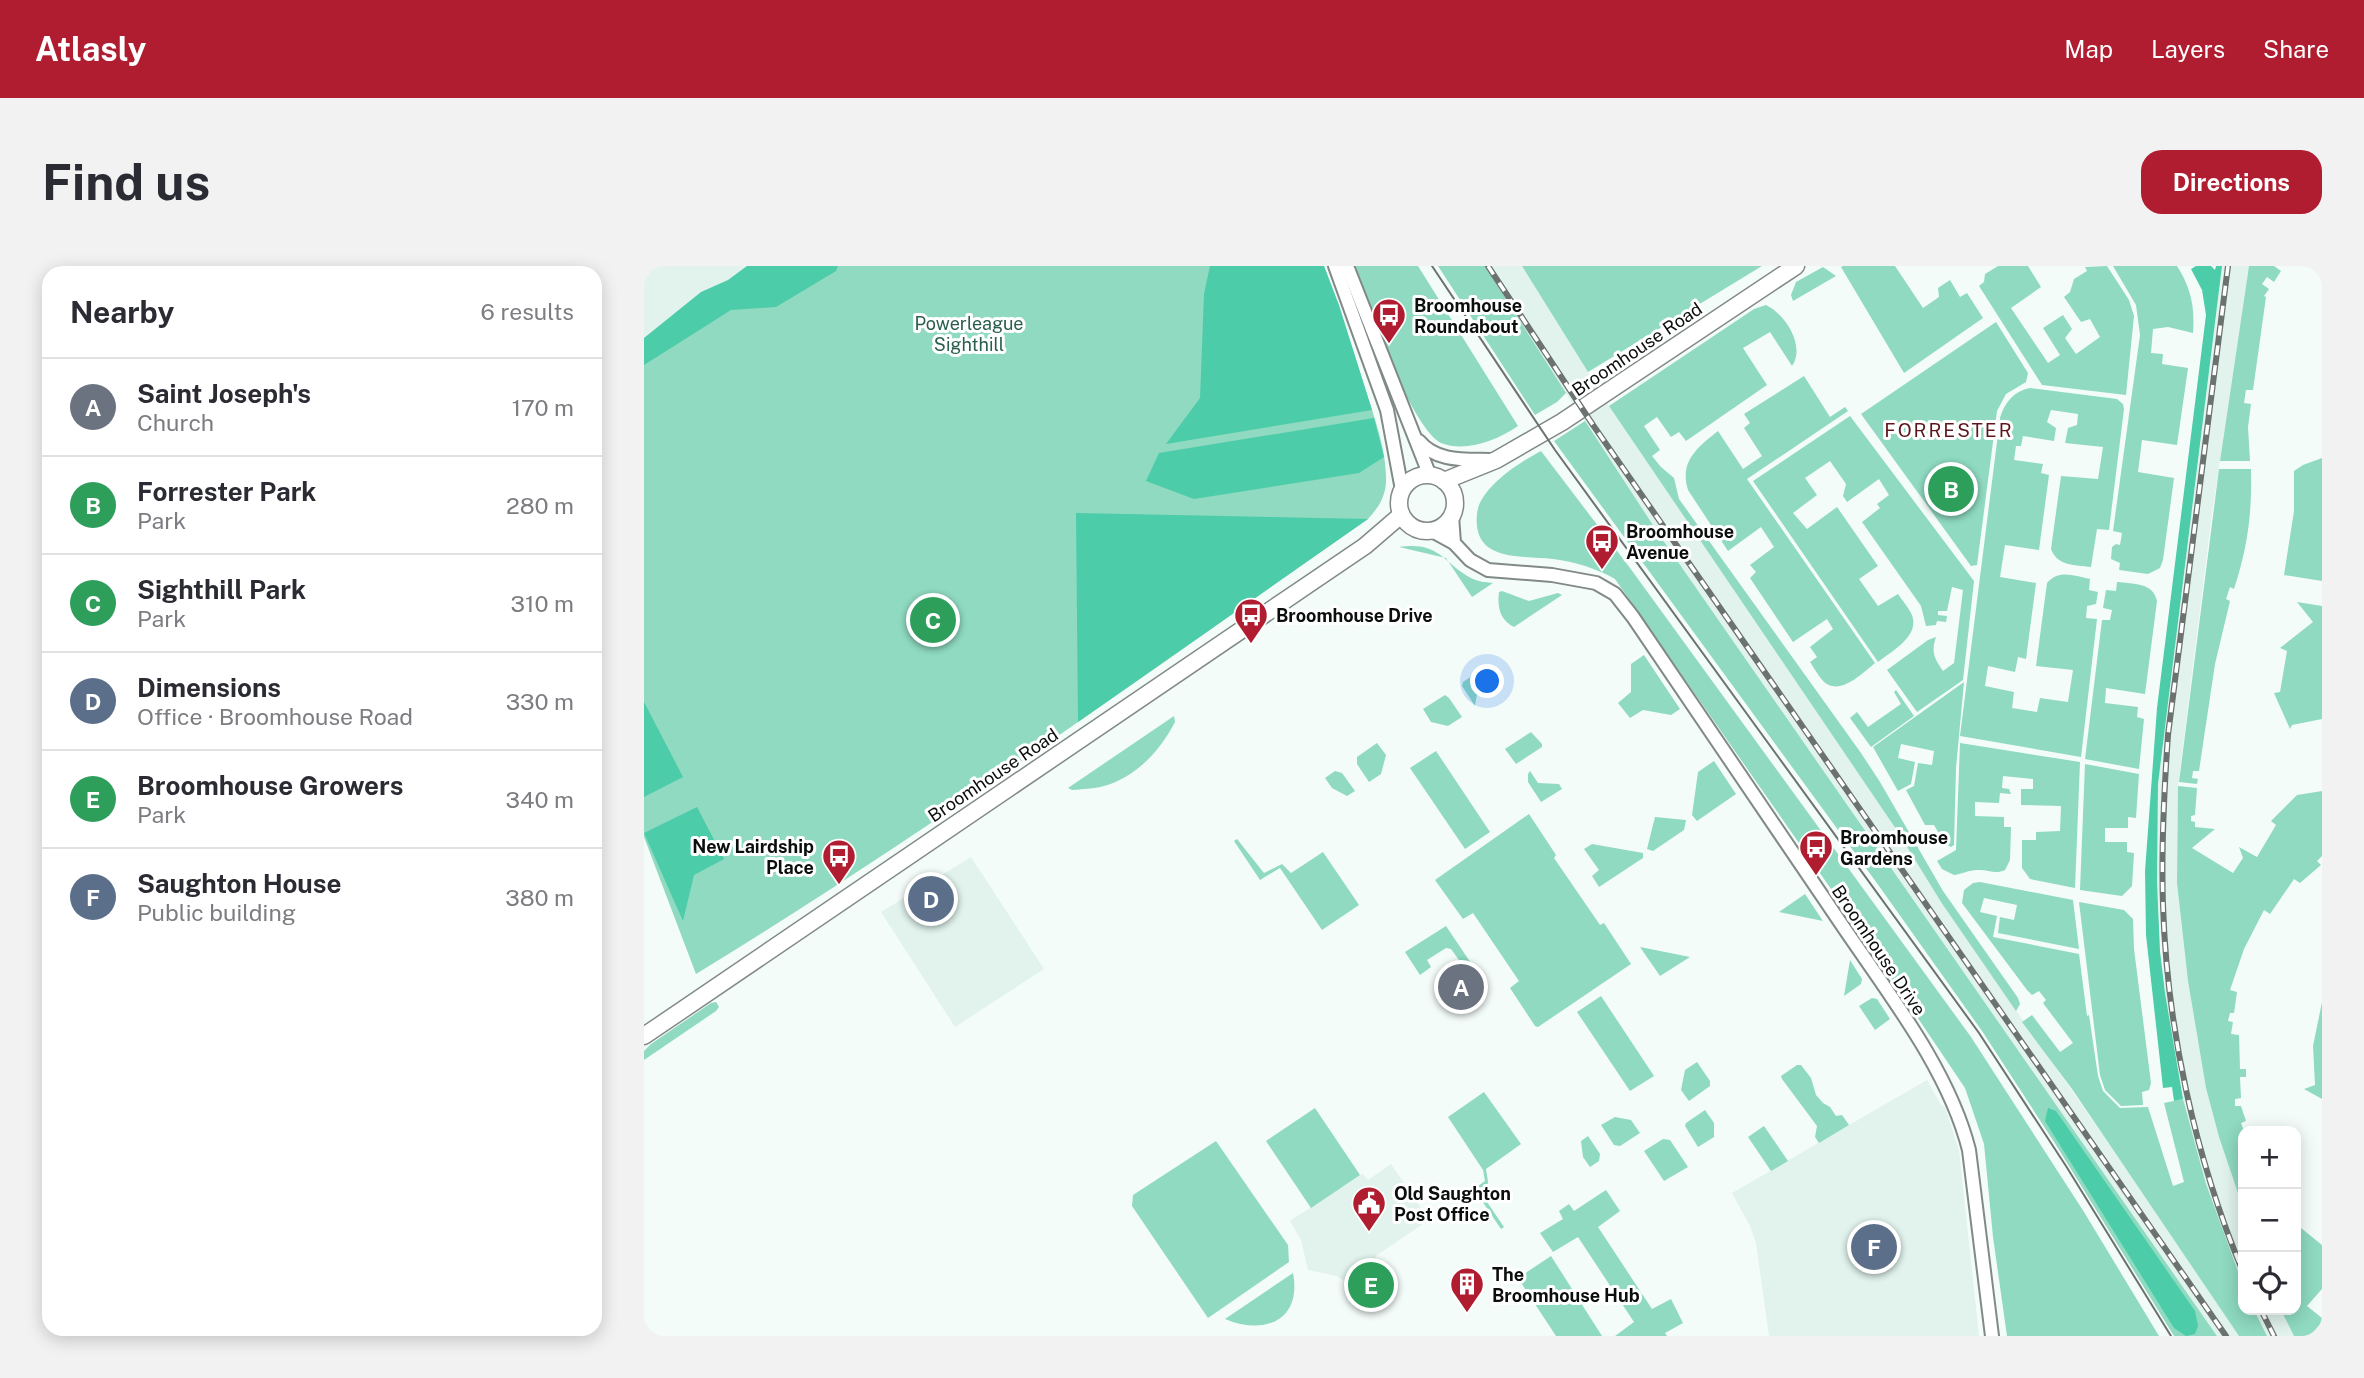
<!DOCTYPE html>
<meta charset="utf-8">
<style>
:root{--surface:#fff;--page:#f2f2f3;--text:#2b2b33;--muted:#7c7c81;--line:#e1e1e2;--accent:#b01c30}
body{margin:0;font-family:"Public Sans",sans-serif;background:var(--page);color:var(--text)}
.controls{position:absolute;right:21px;bottom:21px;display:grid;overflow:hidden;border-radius:14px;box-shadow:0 4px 18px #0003}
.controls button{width:63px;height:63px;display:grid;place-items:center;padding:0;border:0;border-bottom:2px solid var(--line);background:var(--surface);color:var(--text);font:35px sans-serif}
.you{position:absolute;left:844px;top:416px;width:24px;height:24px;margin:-18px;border:5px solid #fff;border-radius:50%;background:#1a73e8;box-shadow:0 0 0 10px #1a73e833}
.badge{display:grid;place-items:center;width:46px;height:46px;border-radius:50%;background:var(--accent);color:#fff;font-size:23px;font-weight:700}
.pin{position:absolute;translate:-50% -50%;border:4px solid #fff;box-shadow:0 2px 7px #0006}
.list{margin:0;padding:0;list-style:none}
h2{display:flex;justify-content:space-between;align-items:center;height:91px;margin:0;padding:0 28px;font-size:30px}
h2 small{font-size:23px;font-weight:400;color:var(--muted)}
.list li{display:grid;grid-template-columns:46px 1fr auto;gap:21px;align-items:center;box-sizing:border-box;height:98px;padding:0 28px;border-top:2px solid var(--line)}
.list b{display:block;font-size:26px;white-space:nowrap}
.list p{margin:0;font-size:23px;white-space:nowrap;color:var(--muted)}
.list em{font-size:23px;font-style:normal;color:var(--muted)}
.icon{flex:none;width:38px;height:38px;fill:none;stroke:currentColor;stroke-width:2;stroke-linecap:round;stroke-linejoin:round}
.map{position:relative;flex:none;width:1678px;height:1070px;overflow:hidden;border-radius:21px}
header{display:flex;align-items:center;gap:42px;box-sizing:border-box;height:98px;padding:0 35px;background:var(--accent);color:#fff}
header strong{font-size:33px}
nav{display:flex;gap:38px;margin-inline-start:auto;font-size:24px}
.intro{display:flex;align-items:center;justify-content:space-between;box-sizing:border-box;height:168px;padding:0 42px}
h1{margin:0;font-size:49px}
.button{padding:18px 32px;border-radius:21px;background:var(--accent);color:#fff;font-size:24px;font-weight:700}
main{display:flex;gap:42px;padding:0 42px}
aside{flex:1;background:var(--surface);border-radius:21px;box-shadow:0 4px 18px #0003}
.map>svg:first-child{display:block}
.built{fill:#e1f3ec}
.green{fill:#8fdac1}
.forest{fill:#4ccca8}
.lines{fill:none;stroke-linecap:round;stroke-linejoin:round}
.minor-casing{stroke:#828a87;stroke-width:16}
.major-casing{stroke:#828a87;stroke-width:19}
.minor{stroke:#fff;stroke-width:12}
.major{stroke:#fff;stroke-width:16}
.tram{stroke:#6c7270;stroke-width:2}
.rail-casing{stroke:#6c7270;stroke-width:6}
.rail{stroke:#fff;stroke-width:3.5;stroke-dasharray:10;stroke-linecap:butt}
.labels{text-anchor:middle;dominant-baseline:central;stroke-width:6;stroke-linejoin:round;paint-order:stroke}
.poi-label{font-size:18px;font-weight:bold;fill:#0b0e0d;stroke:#fff;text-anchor:start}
.park-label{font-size:18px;fill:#2a5e4e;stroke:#fff}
.street-label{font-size:18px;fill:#0b0e0d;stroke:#fff}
.neighbourhood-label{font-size:19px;letter-spacing:2px;fill:#5c171c;stroke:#fff}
</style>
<header>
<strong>Atlasly</strong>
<nav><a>Map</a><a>Layers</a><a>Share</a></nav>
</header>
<div class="intro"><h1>Find us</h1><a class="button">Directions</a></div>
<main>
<aside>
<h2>Nearby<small>6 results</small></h2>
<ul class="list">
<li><span class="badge" style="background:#6b7280">A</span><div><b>Saint Joseph's</b><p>Church</p></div><em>170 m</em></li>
<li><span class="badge" style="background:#2e9e5b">B</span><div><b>Forrester Park</b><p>Park</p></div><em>280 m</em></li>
<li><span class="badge" style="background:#2e9e5b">C</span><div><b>Sighthill Park</b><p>Park</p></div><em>310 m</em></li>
<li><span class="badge" style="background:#5c6f8a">D</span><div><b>Dimensions</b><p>Office · Broomhouse Road</p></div><em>330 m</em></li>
<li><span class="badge" style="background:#2e9e5b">E</span><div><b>Broomhouse Growers</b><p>Park</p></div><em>340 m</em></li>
<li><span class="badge" style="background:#5c6f8a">F</span><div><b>Saughton House</b><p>Public building</p></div><em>380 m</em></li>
</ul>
</aside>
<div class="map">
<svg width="1678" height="1070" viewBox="0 0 1678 1070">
<rect width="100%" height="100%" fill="#f4fcf9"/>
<!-- built -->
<g class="built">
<polygon points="0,0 105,0 0,73"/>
<polygon points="841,0 878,0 965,140 1252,563 1297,636 1552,1004 1562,918 1539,833 1521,727 1513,615 1514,518 1578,0 1605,0 1567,255 1534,520 1533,617 1544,715 1562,822 1575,871 1599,942 1599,1044 1637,1044 1650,1070 1573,1070 1018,273 886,73"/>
<polygon points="327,591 400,703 311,761 237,646"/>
<polygon points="1283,814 1297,839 1301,841 1315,884 1335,1070 1125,1070 1112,977 1106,960 1088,927"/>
<polygon points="747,898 785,954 733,989 731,995 734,1000 707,1019 693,1010 664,1004 657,974 646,955 716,909 719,908 724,914"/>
</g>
<!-- green -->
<g class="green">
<path d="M113 0H680C695 40 708 81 721 122 730 151 743 184 742 216 741 232 734 242 724 253 502 408 283 567 52 708L0 571V77Z"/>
<path d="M706 0H774L874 160C853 174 822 187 797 177 770 166 718 32 706 0Z"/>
<polygon points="794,0 841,0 922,127 913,136 891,149"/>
<polygon points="878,0 1118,0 944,106"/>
<polygon points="1199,0 1251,0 1279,42 1295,31 1294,22 1306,14 1316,31 1323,27 1339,52 1260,107 1197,1"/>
<polygon points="1354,0 1384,0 1397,21 1367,42 1404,97 1416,89 1399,62 1419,49 1428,63 1421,72 1432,88 1456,71 1446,53 1437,56 1420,31 1426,26 1430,13 1443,5 1441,1 1463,0 1485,34 1490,50 1482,129 1398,119 1335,20 1340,16 1341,8"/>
<path d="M1469 0H1533C1547 22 1551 41 1549 67L1524 61 1509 63 1507 87 1519 88 1518 98 1544 102 1533 179 1498 174 1494 206 1530 212 1519 294 1516 302 1504 308 1475 304 1476 297 1467 293 1468 281 1472 278 1476 279 1478 267 1469 265 1496 69 1492 39Z"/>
<polygon points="1605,0 1630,0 1637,5 1630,16 1623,11 1618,18 1625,23 1620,30 1622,31 1609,124 1602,124 1600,137 1607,138 1604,161 1606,195 1576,195"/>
<polygon points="1179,1 1192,10 1149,35 1147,29 1152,16"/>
<path d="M1122 39C1141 48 1162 80 1148 100L1126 66 1099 82 1123 119 1042 175 1035 166 1027 171 1013 151 1000 160 1016 184 1008 190 1017 201 1030 212 1035 233 1217 487 1236 516 1299 625 1374 732 1376 738 1372 745 1297 636 1252 563 965 140 1110 43Z"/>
<polygon points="1352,56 1384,107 1382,116 1362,128 1353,145 1333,299 1327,300 1217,148"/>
<path d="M1160 110 1186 151 1201 141 1204 145 1103 213 1231 397C1220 406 1200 426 1185 419 1177 416 1171 403 1166 396L1173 391 1166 381 1189 363 1183 353 1149 376 1106 312 1112 306 1106 299 1130 281 1117 261 1084 285 1044 224C1035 195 1054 181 1074 165L1099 203 1118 190 1100 162 1106 157 1100 148Z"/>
<path d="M1386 122 1473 133 1479 138 1480 143 1465 264 1453 263 1447 301C1431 299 1413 300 1407 283L1417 210 1454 213 1459 181 1421 177 1424 162 1433 159 1434 148 1407 144 1403 156 1412 162 1410 175 1379 170 1377 180H1372L1370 194 1399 198 1397 207 1405 209 1395 284 1361 279 1356 311 1392 317 1382 393 1374 391 1371 406 1344 400 1341 420 1370 426 1368 442 1393 446 1396 432 1424 436 1429 404 1392 400 1403 317C1415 303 1430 310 1446 313L1445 324 1454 326 1452 338 1443 340 1442 352 1453 353 1437 491 1316 470 1356 152C1360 137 1370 125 1386 122Z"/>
<path d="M1206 150 1330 315 1319 414 1273 446 1243 404 1284 374 1292 371C1287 386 1290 392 1299 405L1310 397 1319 324 1308 321 1303 345H1294V349L1303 350 1302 356 1293 355 1292 359 1282 360 1277 340 1218 256 1236 242 1233 238 1245 229 1235 213 1203 236 1199 230 1202 218 1186 195 1161 212 1173 229 1149 247 1163 263 1193 241 1234 300 1215 313 1234 340 1254 328C1258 334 1264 341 1267 347 1278 369 1248 385 1234 396L1109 215Z"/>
<polygon points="941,155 1018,273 1573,1070 1530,1070 1412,879 1338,765 1235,620 910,175"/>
<path d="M897 185 986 302 1327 771 1440 946 1515 1070H1363L1349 971 1340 878 1321 822 1187 623 971 313C952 302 931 296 909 293 878 289 828 297 833 248 835 222 876 196 897 185Z"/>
<polygon points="1678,192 1678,315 1640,309 1650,245 1650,205 1659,199"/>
<path d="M1575 203H1607C1608 247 1604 280 1590 323L1586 321 1582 333 1586 335 1571 398 1555 505H1549L1548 512 1554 513 1553 518 1535 516Z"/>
<path d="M755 281C796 275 799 297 827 312 834 316 842 316 849 317L828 331 802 292Z"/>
<path d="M1473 316C1489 318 1509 316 1513 335L1501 428 1462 422 1461 437 1494 441 1493 451 1500 453 1495 503 1441 493 1458 354H1466L1468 344 1459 342 1462 324 1472 325Z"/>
<path d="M858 325 885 335 914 327 918 329 870 361C856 354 853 341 855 326Z"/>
<polygon points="1653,336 1678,340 1678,453 1648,459 1646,463 1630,427 1636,426 1643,385 1636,382 1669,356"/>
<polygon points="1000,389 1036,443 1027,449 999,444 986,452 974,437 987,426 987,398"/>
<polygon points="838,403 831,439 831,440 818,420 819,416"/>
<polygon points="1320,416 1312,502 1310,579 1307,581 1301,578 1290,559 1281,559 1262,524 1270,520 1274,497 1288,499 1290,485 1257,478 1254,492 1271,496 1267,518 1254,525 1229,481"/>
<polygon points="1252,424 1270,450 1227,481 1206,452 1213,446 1224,461 1257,438 1250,426"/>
<polygon points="801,429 805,432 818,451 804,460 787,456 779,443"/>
<path d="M530 450 531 456C516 485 492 511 460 520 450 523 438 523 428 524L424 522Z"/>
<polygon points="887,466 898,478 898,481 872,498 861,483"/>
<polygon points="733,477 742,489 737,508 725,516 713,498 713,491"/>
<path d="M1316 477 1436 496 1431 622 1386 613 1378 602V574H1392V566L1416 565 1417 540 1377 539V523H1389V513L1359 510 1358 522 1365 523 1367 528 1356 527 1355 537 1331 536V550L1360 551V561H1367L1366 594 1361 604C1351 609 1344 603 1333 604 1325 604 1318 608 1310 609L1298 603 1293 595 1312 584Z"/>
<polygon points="792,485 846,566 821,583 766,502"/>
<polygon points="1070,495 1092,528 1053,555 1048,549 1054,506"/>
<polygon points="1441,498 1495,508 1492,552 1484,551 1484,562 1461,562 1461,576 1483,576 1483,586 1490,587 1488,620 1478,630 1436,624"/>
<polygon points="691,505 698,507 711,525 703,530 688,522 681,512"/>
<polygon points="886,505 894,517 915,518 918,523 897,536 884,516 884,508"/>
<polygon points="1534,520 1553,522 1551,549 1547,550 1547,555 1551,556 1551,561 1571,563 1548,582 1589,607 1599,592 1595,581 1613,591 1632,559 1627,555 1653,529 1678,525 1678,590 1673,595 1677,599 1656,617 1650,613 1626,648 1620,644 1600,683 1586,724 1593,726 1590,747 1586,747 1584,755 1589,756 1587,768 1595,769 1596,803 1602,803 1602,811 1596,811 1597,832 1591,833 1591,840 1597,840 1602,855 1597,857 1600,865 1599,942 1575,871 1562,822 1544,715 1533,617"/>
<polygon points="885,548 912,589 910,592 956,659 960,657 987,698 894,761 891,760 866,722 875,715 829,647 819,653 791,614"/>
<polygon points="1011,551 1042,554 1040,564 1009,585 1003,583"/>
<polygon points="593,573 620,607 638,598 647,607 679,586 715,639 678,664 636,602 616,614 590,575"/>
<polygon points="948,578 999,587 999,592 955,621 948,610 955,604 940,583"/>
<polygon points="1336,616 1429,634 1435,683 1354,667 1356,651 1370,654 1373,639 1340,632 1336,646 1353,650 1349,671 1435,688 1443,750 1445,749 1454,810 1459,825 1476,842 1504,841 1529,920 1540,916 1520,837 1539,833 1562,918 1599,1019 1599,1044 1610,1044 1623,1070 1595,1070 1428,823 1378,756 1388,749 1416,786 1429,777 1399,737 1402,734 1395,725 1388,729 1383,724 1318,637 1320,624 1329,617"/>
<polygon points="1161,628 1179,655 1135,646"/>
<polygon points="1435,636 1480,644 1489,653 1490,683 1507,817 1505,824 1498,826 1499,839 1477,840 1461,824 1456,809"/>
<polygon points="802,660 841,718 835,722 807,683 802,682 783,694 787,701 776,709 761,686"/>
<polygon points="996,681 1046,691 1016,710"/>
<polygon points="1206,694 1218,713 1217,718 1200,730"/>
<polygon points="957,730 1010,810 986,825 933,746"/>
<polygon points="1228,732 1233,733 1246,753 1231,764 1215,740"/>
<polygon points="72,736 75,741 72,745 0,794 0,785 7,778 67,737"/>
<polygon points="1678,736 1678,833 1660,823 1671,819 1669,780"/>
<polygon points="1053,796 1066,815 1066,820 1045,835 1037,824 1041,804"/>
<polygon points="1153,799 1157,799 1167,812 1172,829 1179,837 1186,841 1192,850 1198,849 1205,859 1175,877 1171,871 1173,860 1138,813 1137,810"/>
<polygon points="840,826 877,878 842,903 844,916 841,933 860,961 857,963 830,923 841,915 839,904 804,851"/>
<polygon points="671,842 716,909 667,942 622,875"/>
<polygon points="1061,844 1070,857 1070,871 1054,881 1041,860 1042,857"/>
<polygon points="971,851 987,854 996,867 976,880 970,879 957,859"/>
<polygon points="1120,860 1144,895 1127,905 1104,871"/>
<polygon points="944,870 956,888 955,895 946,901 939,891 937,875"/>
<polygon points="1019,873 1026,874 1044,901 1020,915 1000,885"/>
<polygon points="572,875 644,979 645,996 564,1052 488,940 489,929"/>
<polygon points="962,924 976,945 954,961 1008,1043 1027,1033 1039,1057 1021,1067 1023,1070 971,1070 990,1056 934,971 909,986 896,967 919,953 915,945 925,938 930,945"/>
<polygon points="1652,954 1657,962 1678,979 1678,1023 1663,1040 1678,1052 1678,1056 1666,1070 1650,1070 1637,1044 1652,1044"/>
<polygon points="907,990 958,1070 912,1070 874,1012"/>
<polygon points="734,1000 748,1020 720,1039 707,1019"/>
<path d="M649 1007C658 1054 621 1070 581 1053Z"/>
</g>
<!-- forest -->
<g class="forest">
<polygon points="103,0 194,0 192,5 132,41 87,44 0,99 0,72 57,26 84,14"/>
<polygon points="566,0 680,0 695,39 728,144 522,178 556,132 560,28"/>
<polygon points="1552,0 1567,0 1571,4 1572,0 1578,0 1514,518 1513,615 1516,685 1521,727 1539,833 1530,835 1528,821 1519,822 1502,669 1501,605 1513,442 1562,49 1558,24 1547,3"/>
<polygon points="730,152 740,191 715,207 550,233 502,215 515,187"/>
<polygon points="432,247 724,253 434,456"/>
<polygon points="0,436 39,511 0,531"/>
<polygon points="53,541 80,593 50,609 39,655 0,567"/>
<polygon points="1404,842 1412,845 1551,1045 1554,1060 1551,1068 1542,1070 1530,1062 1401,855"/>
</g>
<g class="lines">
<!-- minor casing -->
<g class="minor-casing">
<g id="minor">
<polyline points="691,0 743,144 758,224"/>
<polyline points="703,0 786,210"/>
<path d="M775 175C793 197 823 193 849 194"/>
<polyline points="808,250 810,277"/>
<path d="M788 265 810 277 826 294 844 304 908 309 952 317 971 328 989 351C1059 453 1128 556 1198 659 1244 727 1305 804 1325 884L1348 1070"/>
</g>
</g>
<!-- major casing -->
<g class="major-casing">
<g id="major">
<circle cx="783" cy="237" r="28"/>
<polyline points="800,215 852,194 918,156 1152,0"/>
<polyline points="0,770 665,318 721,280 757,249"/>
</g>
</g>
<!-- minor -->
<use href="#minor" class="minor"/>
<!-- major -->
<use href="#major" class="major"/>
<!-- tram -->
<polyline class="tram" points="788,0 911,184 1335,767 1422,900 1527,1070"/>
<!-- rail casing -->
<g class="rail-casing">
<g id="rail">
<polyline points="844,0 949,159 1582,1070"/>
<path d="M1584 0 1524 469C1520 526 1517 582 1519 639 1523 763 1551 891 1599 1006"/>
<polyline points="1617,1044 1630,1070"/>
</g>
</g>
<!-- rail -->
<use href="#rail" class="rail"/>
</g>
<!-- icons -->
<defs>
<g id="bus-pin" transform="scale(1.75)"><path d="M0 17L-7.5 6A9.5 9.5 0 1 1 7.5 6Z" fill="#b01c30" stroke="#fff"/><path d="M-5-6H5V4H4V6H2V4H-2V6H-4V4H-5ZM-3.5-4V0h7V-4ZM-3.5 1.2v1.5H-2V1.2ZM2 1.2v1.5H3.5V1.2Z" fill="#fff"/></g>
<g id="civic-pin" transform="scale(1.75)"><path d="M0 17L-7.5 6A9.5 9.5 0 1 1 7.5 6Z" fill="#b01c30" stroke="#fff"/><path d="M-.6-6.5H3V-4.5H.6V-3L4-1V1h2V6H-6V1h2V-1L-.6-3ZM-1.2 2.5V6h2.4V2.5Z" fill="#fff"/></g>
<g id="building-pin" transform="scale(1.75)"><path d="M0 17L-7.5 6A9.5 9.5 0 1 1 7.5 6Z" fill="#b01c30" stroke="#fff"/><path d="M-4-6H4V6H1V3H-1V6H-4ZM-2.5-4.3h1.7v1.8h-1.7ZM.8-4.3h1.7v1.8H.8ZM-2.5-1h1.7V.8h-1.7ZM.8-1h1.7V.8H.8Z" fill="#fff"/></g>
</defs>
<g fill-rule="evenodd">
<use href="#bus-pin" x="745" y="49"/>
<use href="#bus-pin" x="958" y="275"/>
<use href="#bus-pin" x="607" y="349"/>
<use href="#bus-pin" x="1172" y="581"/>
<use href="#bus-pin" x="195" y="590"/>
<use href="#civic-pin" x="725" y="937"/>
<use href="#building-pin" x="823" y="1018"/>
</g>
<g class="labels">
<!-- poi labels -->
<g class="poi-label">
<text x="770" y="39">Broomhouse<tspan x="770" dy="21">Roundabout</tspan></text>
<text x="982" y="265">Broomhouse<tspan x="982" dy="21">Avenue</tspan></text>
<text x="632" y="349">Broomhouse Drive</text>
<text x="1196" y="571">Broomhouse<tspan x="1196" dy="21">Gardens</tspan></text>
<text x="170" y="580" text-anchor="end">New Lairdship<tspan x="170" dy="21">Place</tspan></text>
<text x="750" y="927">Old Saughton<tspan x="750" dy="21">Post Office</tspan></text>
<text x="848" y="1008">The<tspan x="848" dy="21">Broomhouse Hub</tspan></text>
</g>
<!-- park labels -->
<g class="park-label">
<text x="325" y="57">Powerleague<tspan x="325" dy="21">Sighthill</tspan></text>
</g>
<!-- street labels -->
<g class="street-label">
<text transform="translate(993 83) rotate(-34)">Broomhouse Road</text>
<text transform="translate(349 509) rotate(-34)">Broomhouse Road</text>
<text transform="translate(1235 684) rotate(56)">Broomhouse Drive</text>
</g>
<!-- neighbourhood labels -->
<g class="neighbourhood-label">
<text x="1305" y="164">FORRESTER</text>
</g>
</g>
</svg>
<div class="controls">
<button>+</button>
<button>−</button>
<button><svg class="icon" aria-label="locate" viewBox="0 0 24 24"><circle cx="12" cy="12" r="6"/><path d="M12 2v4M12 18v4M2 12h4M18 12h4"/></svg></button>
</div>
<div class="you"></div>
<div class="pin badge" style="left:817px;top:721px;background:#6b7280">A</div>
<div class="pin badge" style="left:1307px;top:223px;background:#2e9e5b">B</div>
<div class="pin badge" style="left:289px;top:354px;background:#2e9e5b">C</div>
<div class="pin badge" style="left:287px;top:633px;background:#5c6f8a">D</div>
<div class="pin badge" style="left:727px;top:1019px;background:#2e9e5b">E</div>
<div class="pin badge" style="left:1230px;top:981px;background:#5c6f8a">F</div>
</div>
</main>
